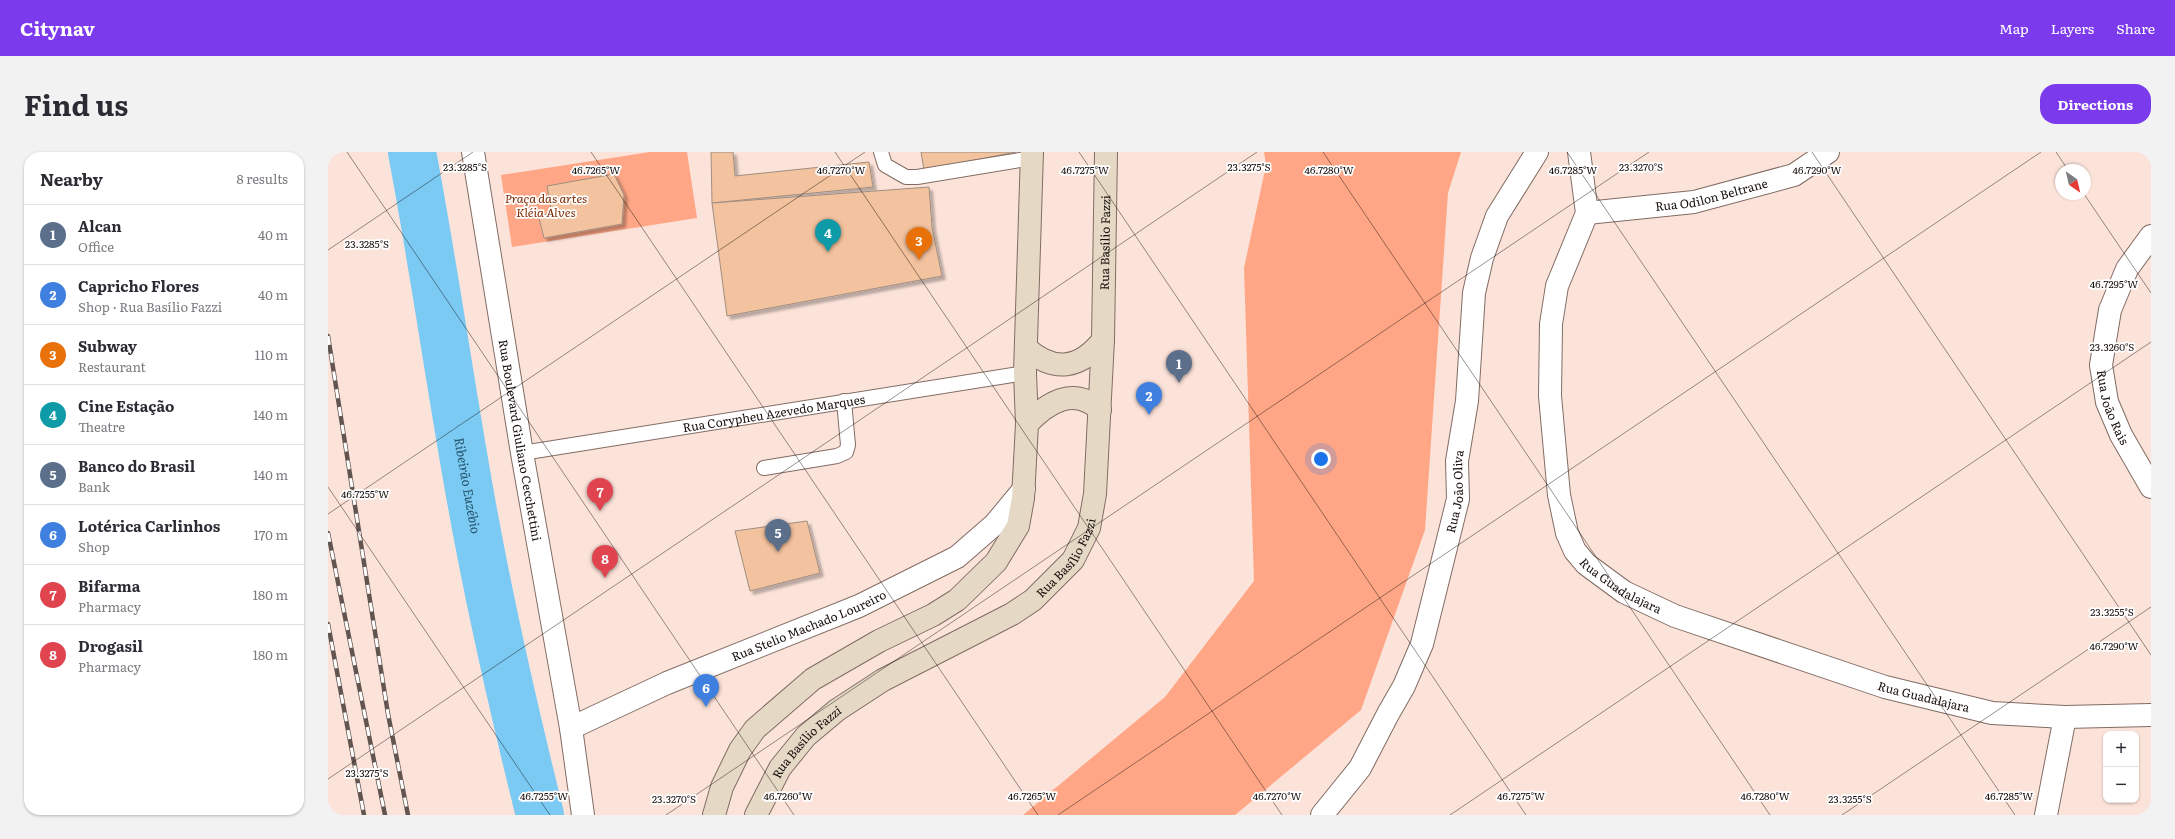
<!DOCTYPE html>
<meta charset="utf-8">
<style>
:root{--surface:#fff;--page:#f2f2f3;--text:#2b2b33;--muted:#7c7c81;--line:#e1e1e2;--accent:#7c3aed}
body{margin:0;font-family:Literata,serif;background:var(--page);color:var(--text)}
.controls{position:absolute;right:12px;bottom:12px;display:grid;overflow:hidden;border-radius:8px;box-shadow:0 1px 3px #0004}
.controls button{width:36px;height:36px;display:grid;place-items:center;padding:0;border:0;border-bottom:1px solid var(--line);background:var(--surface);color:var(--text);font:20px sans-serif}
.compass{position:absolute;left:1727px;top:12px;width:36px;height:36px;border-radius:50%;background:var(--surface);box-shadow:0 1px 3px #0004;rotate:146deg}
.you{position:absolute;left:993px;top:307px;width:14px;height:14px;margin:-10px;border:3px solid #fff;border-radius:50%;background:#1a73e8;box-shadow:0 0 0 6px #1a73e833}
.badge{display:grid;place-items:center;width:26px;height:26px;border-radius:50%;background:var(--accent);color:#fff;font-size:13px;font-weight:700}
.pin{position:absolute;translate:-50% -33px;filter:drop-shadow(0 1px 2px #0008)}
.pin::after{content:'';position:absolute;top:21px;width:14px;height:12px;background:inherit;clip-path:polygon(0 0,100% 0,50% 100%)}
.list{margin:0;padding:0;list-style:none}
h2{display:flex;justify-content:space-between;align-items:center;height:52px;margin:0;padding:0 16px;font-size:17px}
h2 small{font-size:13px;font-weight:400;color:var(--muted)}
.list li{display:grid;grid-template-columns:26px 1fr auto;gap:12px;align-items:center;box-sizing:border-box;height:60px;padding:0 16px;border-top:1px solid var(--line)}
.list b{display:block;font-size:15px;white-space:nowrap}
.list p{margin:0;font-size:13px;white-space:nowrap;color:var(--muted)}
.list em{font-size:13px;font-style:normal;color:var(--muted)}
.map{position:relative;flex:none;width:1823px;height:663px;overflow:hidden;border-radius:16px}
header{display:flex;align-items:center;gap:24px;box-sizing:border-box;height:56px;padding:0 20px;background:var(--accent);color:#fff}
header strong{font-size:19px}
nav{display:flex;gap:22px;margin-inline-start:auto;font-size:14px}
.intro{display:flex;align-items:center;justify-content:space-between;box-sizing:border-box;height:96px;padding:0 24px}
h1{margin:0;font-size:28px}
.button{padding:10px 18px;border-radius:16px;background:var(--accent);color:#fff;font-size:14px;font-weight:700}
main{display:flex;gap:24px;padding:0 24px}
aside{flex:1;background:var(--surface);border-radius:16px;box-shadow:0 1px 3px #0004}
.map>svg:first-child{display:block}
.green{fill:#fea685}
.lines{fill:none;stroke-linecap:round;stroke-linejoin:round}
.river{stroke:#7acaf4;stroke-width:48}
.building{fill:#f3c29e;stroke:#a08e80;filter:url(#shadow)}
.service-casing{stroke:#816c64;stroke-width:16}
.minor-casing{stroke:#816c64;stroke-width:24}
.secondary-casing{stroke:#816c64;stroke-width:24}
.service{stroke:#fff;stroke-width:14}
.minor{stroke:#fff;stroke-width:22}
.secondary{stroke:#e5d9c6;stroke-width:22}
.rail-casing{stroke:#625550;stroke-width:4.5}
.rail{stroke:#fff;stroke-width:3;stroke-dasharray:9;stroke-linecap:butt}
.ticks{fill:none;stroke:#170f0c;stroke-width:1;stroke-opacity:0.45}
.labels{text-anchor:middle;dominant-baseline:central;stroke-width:3.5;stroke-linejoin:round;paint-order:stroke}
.street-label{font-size:12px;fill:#170f0c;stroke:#fff}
.park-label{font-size:12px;font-style:italic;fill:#7c2a01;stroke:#fff}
.water-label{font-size:13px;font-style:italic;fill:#27536a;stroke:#fff}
.ticks-label{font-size:10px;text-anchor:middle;fill:#170f0c;stroke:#fff;stroke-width:3.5;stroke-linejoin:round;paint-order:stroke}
</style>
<header>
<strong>Citynav</strong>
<nav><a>Map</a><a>Layers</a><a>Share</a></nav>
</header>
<div class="intro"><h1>Find us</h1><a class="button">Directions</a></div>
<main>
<aside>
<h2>Nearby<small>8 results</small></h2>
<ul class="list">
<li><span class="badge" style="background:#5c6f8a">1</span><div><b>Alcan</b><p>Office</p></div><em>40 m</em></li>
<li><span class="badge" style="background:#3f7fe0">2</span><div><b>Capricho Flores</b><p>Shop · Rua Basílio Fazzi</p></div><em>40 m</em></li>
<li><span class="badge" style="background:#e8710a">3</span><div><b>Subway</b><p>Restaurant</p></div><em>110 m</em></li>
<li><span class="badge" style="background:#0f9aa8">4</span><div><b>Cine Estação</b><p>Theatre</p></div><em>140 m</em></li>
<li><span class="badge" style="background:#5c6f8a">5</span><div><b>Banco do Brasil</b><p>Bank</p></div><em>140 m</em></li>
<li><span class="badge" style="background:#3f7fe0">6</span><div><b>Lotérica Carlinhos</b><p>Shop</p></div><em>170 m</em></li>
<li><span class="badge" style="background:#e0444e">7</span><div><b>Bifarma</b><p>Pharmacy</p></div><em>180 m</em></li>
<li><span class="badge" style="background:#e0444e">8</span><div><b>Drogasil</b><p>Pharmacy</p></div><em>180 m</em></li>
</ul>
</aside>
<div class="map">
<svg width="1823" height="663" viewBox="0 0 1823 663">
<defs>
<filter id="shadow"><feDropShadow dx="3.5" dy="3.5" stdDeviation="1" flood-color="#0004"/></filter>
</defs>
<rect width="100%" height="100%" fill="#fce3da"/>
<!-- green -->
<g class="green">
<polygon points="322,0 359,0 369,66 184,95 173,23"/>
<polygon points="936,0 1133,0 1120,41 1097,378 1033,558 907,663 695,663 837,545 926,429 916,116 938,13"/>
</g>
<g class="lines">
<!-- river -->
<path class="river" id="s1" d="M84 0C106 116 122 232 143 348 162 454 186 559 212 663"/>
</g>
<!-- building -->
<g class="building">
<polygon points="383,0 405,0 407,24 541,10 545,35 384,51"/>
<polygon points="593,0 688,0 596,18"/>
<polygon points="286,22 296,43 294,72 216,86 210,62 224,63 219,34"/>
<polygon points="601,35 604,75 614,124 399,164 384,51"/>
<polygon points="479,369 492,421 422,439 407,379"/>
</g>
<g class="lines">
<!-- service casing -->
<g class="service-casing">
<g id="service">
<polyline points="553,0 557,13 578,25 589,25 704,6"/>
<path id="s2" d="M194 301 697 221"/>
<polyline points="436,316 509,304 518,300 520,293 516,249"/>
</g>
</g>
<!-- minor casing -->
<g class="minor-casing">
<g id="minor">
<path id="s3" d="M145 0 194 301 243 576 255 663"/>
<path id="s4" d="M1251 0 1259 61 1229 134 1223 172 1222 244 1231 343 1239 381 1247 399 1258 412 1296 440 1347 464 1557 535 1664 561 1737 565 1823 563"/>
<path id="s5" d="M1259 61 1366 50 1466 23 1500 0"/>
<path id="s6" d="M1823 84 1799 117 1782 158 1773 213 1779 250 1793 283 1823 335"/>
<path id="s7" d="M243 576 339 531 531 454 629 405 667 372 696 337"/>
<path id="s8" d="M994 663 1032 616 1060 562 1076 534 1094 492 1130 347 1129 309 1139 249 1146 141 1154 106 1169 64 1209 0"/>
<polyline points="1718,663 1737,565"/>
</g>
</g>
<!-- secondary casing -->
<g class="secondary-casing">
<g id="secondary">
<path d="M698 196C726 221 752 217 775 188"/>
<path d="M699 272C720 250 746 234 772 258"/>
<polyline points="386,663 394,635 412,598 427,577 485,527 551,489 605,463 629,448 668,410 690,374 695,346 699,272 697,221 704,0"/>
<path id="s9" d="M428 663 452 616 478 584 509 558 555 528 684 462 705 448 745 408 761 376 767 342 775 188 778 0"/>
</g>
</g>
<!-- service -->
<use href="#service" class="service"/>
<!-- minor -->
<use href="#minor" class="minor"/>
<!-- secondary -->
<use href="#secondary" class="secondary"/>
<!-- rail casing -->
<g class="rail-casing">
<g id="rail">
<polyline points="0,184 60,562 80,663"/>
<polyline points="0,381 57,663"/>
<polyline points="0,472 36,663"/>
</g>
</g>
<!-- rail -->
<use href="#rail" class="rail"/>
</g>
<!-- ticks -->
<path class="ticks" d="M19 0 466 663M263 0 710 663M507 0 954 663M751 0 1198 663M995 0 1442 663M1239 0 1687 663M1484 0 1823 503M1728 0 1740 18M1756 42 1823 141M0 98 145 0M0 335 222 663M0 362 537 0M0 627 929 0M338 663 1321 0M730 663 1713 0M1122 663 1823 190M1514 663 1823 455"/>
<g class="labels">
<!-- street labels -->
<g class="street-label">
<text stroke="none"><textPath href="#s5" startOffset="126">Rua Odilon Beltrane</textPath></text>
<text stroke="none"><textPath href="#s9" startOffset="738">Rua Basílio Fazzi</textPath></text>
<text stroke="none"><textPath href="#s6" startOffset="185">Rua João Rais</textPath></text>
<text stroke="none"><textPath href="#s2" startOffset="255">Rua Corypheu Azevedo Marques</textPath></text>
<text stroke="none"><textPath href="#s3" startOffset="292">Rua Boulevard Giuliano Cecchettini</textPath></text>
<text stroke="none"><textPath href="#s8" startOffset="356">Rua João Oliva</textPath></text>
<text stroke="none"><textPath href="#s9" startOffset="414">Rua Basílio Fazzi</textPath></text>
<text stroke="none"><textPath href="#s4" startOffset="467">Rua Guadalajara</textPath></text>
<text stroke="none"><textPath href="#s7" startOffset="259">Rua Stelio Machado Loureiro</textPath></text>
<text stroke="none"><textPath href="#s4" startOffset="791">Rua Guadalajara</textPath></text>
<text stroke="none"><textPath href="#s9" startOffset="90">Rua Basílio Fazzi</textPath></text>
</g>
<!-- park labels -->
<g class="park-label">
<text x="218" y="46">Praça das artes<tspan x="218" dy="14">Kléia Alves</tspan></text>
</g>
<!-- water labels -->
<g class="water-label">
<text stroke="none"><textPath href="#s1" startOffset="338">Ribeirão Euzébio</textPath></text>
</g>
</g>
<g class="ticks-label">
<text x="137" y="19">23.3285°S</text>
<text x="921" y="19">23.3275°S</text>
<text x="1313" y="19">23.3270°S</text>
<text x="268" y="22">46.7265°W</text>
<text x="513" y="22">46.7270°W</text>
<text x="757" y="22">46.7275°W</text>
<text x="1001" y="22">46.7280°W</text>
<text x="1245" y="22">46.7285°W</text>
<text x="1489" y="22">46.7290°W</text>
<text x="39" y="96">23.3285°S</text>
<text x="1786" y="136">46.7295°W</text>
<text x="1784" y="199">23.3260°S</text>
<text x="37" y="346">46.7255°W</text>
<text x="1784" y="464">23.3255°S</text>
<text x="1786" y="498">46.7290°W</text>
<text x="39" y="625">23.3275°S</text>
<text x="216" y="648">46.7255°W</text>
<text x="460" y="648">46.7260°W</text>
<text x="704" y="648">46.7265°W</text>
<text x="949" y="648">46.7270°W</text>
<text x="1193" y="648">46.7275°W</text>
<text x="1437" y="648">46.7280°W</text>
<text x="1681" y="648">46.7285°W</text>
<text x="346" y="651">23.3270°S</text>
<text x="1522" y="651">23.3255°S</text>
</g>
</svg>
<div class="controls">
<button>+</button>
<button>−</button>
</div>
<svg class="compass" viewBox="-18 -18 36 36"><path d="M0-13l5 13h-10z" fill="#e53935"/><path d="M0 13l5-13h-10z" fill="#7c7c81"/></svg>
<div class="you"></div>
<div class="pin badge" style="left:851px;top:231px;background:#5c6f8a">1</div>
<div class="pin badge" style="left:821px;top:263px;background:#3f7fe0">2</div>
<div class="pin badge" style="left:591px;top:108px;background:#e8710a">3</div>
<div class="pin badge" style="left:500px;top:100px;background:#0f9aa8">4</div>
<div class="pin badge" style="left:450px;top:400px;background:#5c6f8a">5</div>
<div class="pin badge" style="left:378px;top:555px;background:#3f7fe0">6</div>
<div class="pin badge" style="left:272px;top:359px;background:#e0444e">7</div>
<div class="pin badge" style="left:277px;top:426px;background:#e0444e">8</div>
</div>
</main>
